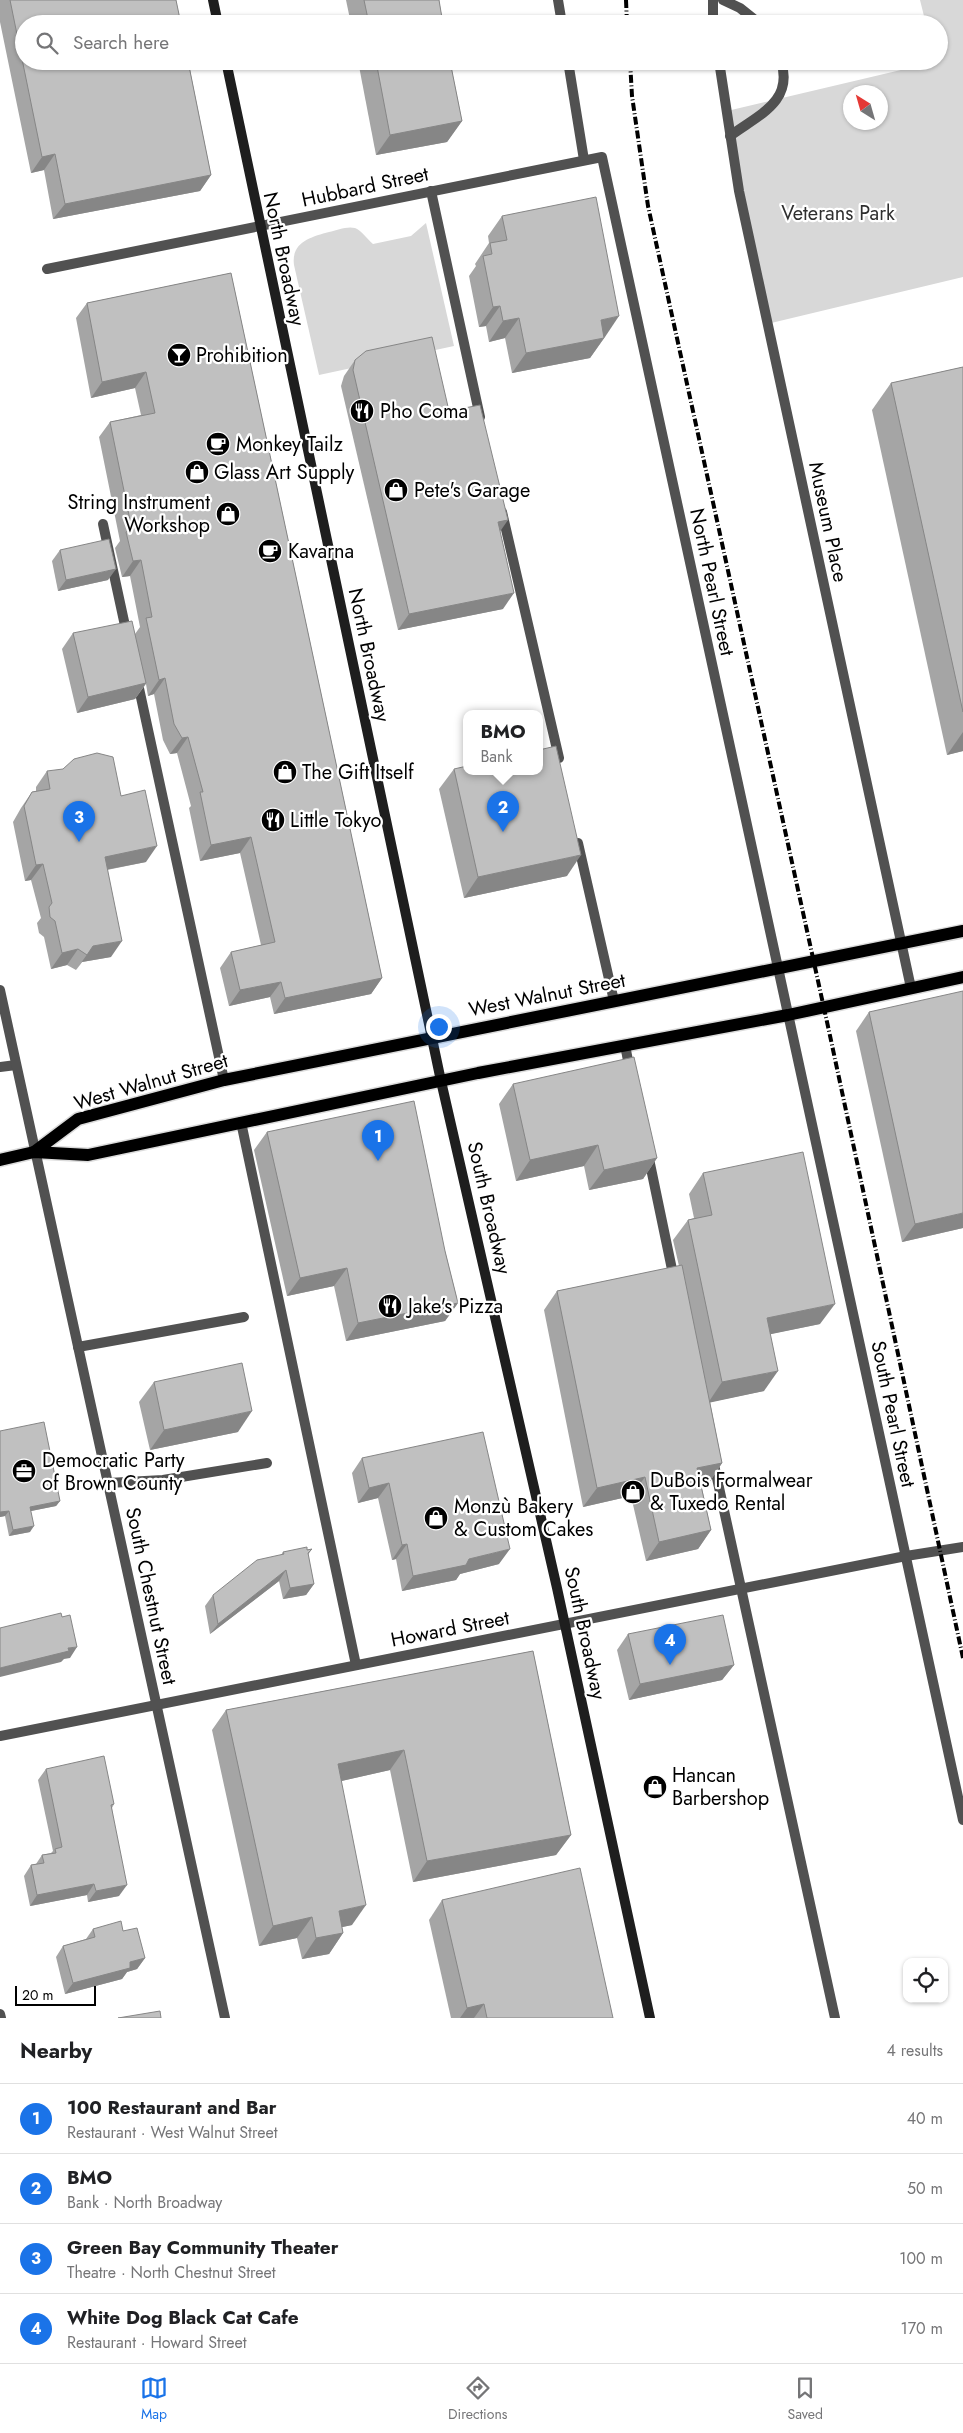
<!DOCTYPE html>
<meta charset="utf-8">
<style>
:root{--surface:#fff;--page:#f6f6f6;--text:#202124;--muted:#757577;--line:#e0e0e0;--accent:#1a73e8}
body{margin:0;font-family:Jost,sans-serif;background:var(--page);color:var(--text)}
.controls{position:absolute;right:15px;bottom:15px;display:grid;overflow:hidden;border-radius:10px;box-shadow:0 1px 4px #0004}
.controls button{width:45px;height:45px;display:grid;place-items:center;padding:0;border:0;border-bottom:1px solid var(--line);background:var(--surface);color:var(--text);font:25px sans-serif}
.compass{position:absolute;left:843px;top:85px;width:45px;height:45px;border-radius:50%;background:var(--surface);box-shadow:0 1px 4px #0004;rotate:323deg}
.scale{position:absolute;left:15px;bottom:12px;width:81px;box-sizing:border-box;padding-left:5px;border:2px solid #000;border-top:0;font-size:14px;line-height:18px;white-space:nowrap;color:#000;-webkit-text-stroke:4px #fff;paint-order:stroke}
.you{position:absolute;left:438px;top:1026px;width:18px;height:18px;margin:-12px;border:4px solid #fff;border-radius:50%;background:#1a73e8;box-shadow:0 0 0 8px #1a73e833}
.badge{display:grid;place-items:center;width:32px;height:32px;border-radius:50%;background:var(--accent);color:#fff;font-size:16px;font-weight:700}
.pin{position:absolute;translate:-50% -41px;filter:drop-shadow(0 1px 2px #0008)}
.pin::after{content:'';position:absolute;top:26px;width:18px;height:15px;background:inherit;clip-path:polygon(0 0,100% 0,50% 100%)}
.popup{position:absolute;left:463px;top:710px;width:80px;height:65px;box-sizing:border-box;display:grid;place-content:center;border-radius:10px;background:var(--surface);filter:drop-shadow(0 1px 4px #0005);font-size:16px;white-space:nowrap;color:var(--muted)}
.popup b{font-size:19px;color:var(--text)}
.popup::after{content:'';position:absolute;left:50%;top:100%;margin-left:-10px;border:10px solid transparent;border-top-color:var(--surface)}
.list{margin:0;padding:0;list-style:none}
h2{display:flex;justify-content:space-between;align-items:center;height:65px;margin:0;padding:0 20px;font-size:21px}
h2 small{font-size:16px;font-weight:400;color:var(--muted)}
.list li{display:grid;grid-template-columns:32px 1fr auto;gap:15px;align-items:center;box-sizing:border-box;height:70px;padding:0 20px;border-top:1px solid var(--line)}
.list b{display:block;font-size:19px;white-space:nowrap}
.list p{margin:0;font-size:16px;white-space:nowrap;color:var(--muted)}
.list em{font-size:16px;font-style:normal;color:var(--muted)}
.icon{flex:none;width:28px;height:28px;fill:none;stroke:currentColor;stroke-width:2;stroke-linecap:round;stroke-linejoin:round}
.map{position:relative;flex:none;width:963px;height:2018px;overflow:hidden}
.search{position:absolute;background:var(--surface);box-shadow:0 1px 4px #0004;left:15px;right:15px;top:15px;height:55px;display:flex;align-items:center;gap:12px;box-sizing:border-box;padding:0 18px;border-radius:28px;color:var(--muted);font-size:19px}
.sheet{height:345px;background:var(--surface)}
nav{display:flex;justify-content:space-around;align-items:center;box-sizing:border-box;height:70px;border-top:1px solid var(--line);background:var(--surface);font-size:14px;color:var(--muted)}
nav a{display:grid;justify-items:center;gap:2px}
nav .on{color:var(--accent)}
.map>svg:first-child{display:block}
.green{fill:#d8d8d8;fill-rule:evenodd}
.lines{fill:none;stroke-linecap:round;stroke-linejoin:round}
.primary-casing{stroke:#dbdbdb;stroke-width:15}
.lane{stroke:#515151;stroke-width:10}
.street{stroke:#515151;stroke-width:10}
.secondary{stroke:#1e1e1e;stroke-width:10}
.primary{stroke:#000;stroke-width:12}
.rail{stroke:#000;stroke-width:4;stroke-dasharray:8 2.5 1 2.5;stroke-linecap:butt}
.wall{fill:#a5a5a5}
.shaded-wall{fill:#868686}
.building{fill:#c0c0c0;stroke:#868686}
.labels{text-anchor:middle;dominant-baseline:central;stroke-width:4.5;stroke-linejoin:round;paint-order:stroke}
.street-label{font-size:20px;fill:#000;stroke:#fff}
.park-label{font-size:20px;fill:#2f2f2f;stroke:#fff}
.poi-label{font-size:20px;fill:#000;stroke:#fff;text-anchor:start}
</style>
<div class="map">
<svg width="963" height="2018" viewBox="0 0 963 2018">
<rect width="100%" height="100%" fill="#fff"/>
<!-- green -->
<g class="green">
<path d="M920 0H963V277L767 324 727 111 939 61V24H926ZM850 92H880V122H850Z"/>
<path d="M426 223 454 346 319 375 294 265C291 242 311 237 329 232 337 230 347 226 355 228 362 231 367 239 373 244L411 236Z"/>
</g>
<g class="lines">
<!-- primary casing -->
<g class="primary-casing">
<g id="primary">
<polyline points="34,1152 78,1119 224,1080 963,931"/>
<polyline points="0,1160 34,1152 88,1155 478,1073 788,1015 963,977"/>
</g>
</g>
<!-- lane -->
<g class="lane">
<polyline points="558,0 562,24"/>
<polyline points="568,61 584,160"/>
<polyline points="431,191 480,417"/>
<polyline points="502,512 559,758"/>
<polyline points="103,524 127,635"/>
<polyline points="137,679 224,1080"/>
<polyline points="578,843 614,1001"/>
<polyline points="625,1045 630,1071"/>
<polyline points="0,1067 16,1065"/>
<polyline points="241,1122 356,1665"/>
<polyline points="648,1154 674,1279"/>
<polyline points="78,1347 244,1317"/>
<polyline points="713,1460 835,2018"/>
<polyline points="108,1483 163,1480 267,1463"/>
<polyline points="906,1556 963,1547"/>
<polyline points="0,2014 1,2018"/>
</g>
<!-- street -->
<g class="street">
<polyline points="713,0 713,24"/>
<polyline points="723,0 740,8 760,24"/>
<polyline points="719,61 739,191 911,988"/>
<path d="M730 136C758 115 794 102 781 61"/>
<polyline points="47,269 602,157 963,1820"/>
<polyline points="0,990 225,2018"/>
<polyline points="0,1736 906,1556"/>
</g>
<!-- secondary -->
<g class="secondary">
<polyline points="213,0 218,24"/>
<polyline points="226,61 441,1081 557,1588 650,2018"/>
</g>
<!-- primary -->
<use href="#primary" class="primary"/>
<!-- rail -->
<g class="rail">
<polyline points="626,0 627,24"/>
<polyline points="630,61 632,96 648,206 829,1031 963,1658"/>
</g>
</g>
<!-- wall -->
<g class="wall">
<polygon points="0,0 176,0 211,175 200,191 53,219 44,170 31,173 0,22"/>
<polygon points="346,0 439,0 443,24 351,24"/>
<polygon points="358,61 450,61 462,121 447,142 376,155"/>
<polygon points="502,216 605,337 590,358 512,373 505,338 489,342 486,326 479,327 469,276 476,266 475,264 489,243 488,236"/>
<polygon points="231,273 382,978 371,994 274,1014 270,997 229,1006 220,968 231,952 261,945 240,853 200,861 189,808 191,806 177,753 170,754 163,740 154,694 148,696 146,684 135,699 77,713 62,649 73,633 135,634 140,627 130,576 122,577 115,548 120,541 99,437 110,422 141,415 135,388 91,398 76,318 87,303"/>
<polygon points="355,360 449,411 500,531 503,609 398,630 341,386 344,376"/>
<polygon points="963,367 963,751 947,755 872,410 891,383"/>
<polygon points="60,550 108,580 58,591 52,561"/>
<polygon points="454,769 567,876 464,898 439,789"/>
<polygon points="47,771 121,796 146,862 107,870 111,957 82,962 76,970 67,965 51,969 44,937 39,933 37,923 41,918 31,880 25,881 13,822 21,808 32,792 36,791 36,787"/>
<polygon points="869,1012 963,1228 902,1242 856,1031"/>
<polygon points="513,1084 657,1158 643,1179 589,1190 584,1166 516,1181 499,1104"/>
<polygon points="267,1132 445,1251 458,1303 445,1321 346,1341 334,1286 287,1296 254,1150"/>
<polygon points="703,1173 820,1324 770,1334 764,1391 710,1402 722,1463 709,1483 701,1484 711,1530 698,1549 646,1561 631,1496 583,1507 544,1310 557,1291 679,1266 673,1240 688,1220 694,1218 689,1194"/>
<polygon points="154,1382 238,1432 150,1450 139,1402"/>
<polygon points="0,1431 60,1501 56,1506 31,1511 30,1532 9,1536 5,1516 0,1517"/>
<polygon points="362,1458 499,1564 460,1574 456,1580 402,1591 396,1559 392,1560 378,1498 358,1503 352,1473"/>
<polygon points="312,1549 308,1555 314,1584 306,1595 283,1599 279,1581 210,1634 205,1606 213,1595 281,1555 283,1552"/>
<polygon points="628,1634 734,1665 722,1680 629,1700 617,1650"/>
<polygon points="533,1651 571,1835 556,1855 413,1882 390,1770 341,1781 352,1925 342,1927 343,1933 329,1954 302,1959 297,1938 259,1946 212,1730 226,1710"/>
<polygon points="46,1769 114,1804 112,1808 119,1896 88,1902 87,1895 30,1906 24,1876 31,1865 36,1864 42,1855 51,1853 53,1851 38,1780"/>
<polygon points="442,1900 613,2018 451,2018 429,1920"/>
<polygon points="93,1929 123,1931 145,1958 137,1969 127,1972 122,1979 65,1994 56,1957 63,1946 86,1939"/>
</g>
<!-- shaded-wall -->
<g class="shaded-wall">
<polygon points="462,121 447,142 376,155 390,135"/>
<polygon points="55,154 44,170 31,173 42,157"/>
<polygon points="211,175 200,191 53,219 65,204"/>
<polygon points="500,306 486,326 479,327 493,307"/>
<polygon points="619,316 605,337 586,340 601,320"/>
<polygon points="519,318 505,338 489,342 503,321"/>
<polygon points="604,338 590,358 512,373 526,353"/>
<polygon points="146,372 135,388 91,398 102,382"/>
<polygon points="508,520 497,536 498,522"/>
<polygon points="141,560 130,576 122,577 133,561"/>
<polygon points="116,569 108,580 58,591 66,580"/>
<polygon points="514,593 503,609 398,630 409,614"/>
<polygon points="165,678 154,694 148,696 159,680"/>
<polygon points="146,683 135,699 77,713 88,697"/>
<polygon points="963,732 963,751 947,755"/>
<polygon points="188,737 177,753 170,754 182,738"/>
<polygon points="251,837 240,853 200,861 211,845"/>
<polygon points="157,846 146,862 94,872 105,857"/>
<polygon points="581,855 567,876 464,898 478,877"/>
<polygon points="43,864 31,880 25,881 36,865"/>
<polygon points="122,941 111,957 82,962 76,970 93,946"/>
<polygon points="78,949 67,965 51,969 62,953"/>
<polygon points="382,978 371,994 274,1014 285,998"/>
<polygon points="281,982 270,997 229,1006 240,990"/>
<polygon points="598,1145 584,1166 516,1181 530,1160"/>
<polygon points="657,1158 643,1179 589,1190 604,1170"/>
<polygon points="963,1213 963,1228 902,1242 915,1224"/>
<polygon points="347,1268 334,1286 287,1296 300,1278"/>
<polygon points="458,1303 445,1321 346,1341 358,1323"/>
<polygon points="835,1304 820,1324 753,1338 767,1318"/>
<polygon points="778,1371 764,1391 708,1403 722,1382"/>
<polygon points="252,1411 238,1432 150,1450 164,1430"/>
<polygon points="722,1463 709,1483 684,1488 697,1468"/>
<polygon points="645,1477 631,1496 583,1507 597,1488"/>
<polygon points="389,1483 378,1498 358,1503 369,1488"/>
<polygon points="60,1501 56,1506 26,1512 30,1507"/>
<polygon points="9,1511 5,1516 0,1517 0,1512"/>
<polygon points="34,1526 30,1532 9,1536 13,1530"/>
<polygon points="711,1530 698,1549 646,1561 659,1542"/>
<polygon points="407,1544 396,1559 392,1560 402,1545"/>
<polygon points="510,1549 499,1564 460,1574 456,1580 402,1591 413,1576 469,1559"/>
<polygon points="286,1570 279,1581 210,1634 218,1624"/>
<polygon points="314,1584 306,1595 283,1599 290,1588"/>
<polygon points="77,1647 70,1658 64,1659 61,1662 0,1677 0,1668 68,1648"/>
<polygon points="734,1665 722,1680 629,1700 640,1684"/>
<polygon points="404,1750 390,1770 324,1785 338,1764"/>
<polygon points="571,1835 556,1855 413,1882 427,1861"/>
<polygon points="94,1884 87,1895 30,1906 37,1895"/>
<polygon points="127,1885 119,1896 88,1902 96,1891"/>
<polygon points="366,1905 352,1925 324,1931 339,1911"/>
<polygon points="312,1917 297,1938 259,1946 273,1926"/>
<polygon points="343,1933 329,1954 302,1959 316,1938"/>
<polygon points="145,1958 137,1969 127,1972 122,1979 65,1994 73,1983 130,1962"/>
<polygon points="484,2004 474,2018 460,2018 467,2008"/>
</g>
<!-- building -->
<g class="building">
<polygon points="10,0 176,0 181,24 24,24 24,61 188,61 211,175 65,204 55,154 42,157"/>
<polygon points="364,0 439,0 443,24 369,24"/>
<polygon points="376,61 450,61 462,121 390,135"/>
<polygon points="596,197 619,316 601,320 604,338 526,353 519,318 503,321 500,306 493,307 483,256 492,254 490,243 507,240 502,216"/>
<polygon points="231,273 382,978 285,998 281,982 240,990 231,952 275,942 251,837 211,845 200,792 203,792 188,737 182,738 174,724 165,678 159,680 146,618 152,617 141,560 133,561 126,532 132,530 110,422 155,413 146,372 102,382 87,303"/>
<polygon points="432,337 449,411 480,405 508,520 498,522 514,593 409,614 353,370 355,360 366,351"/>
<polygon points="963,367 963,712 891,383"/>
<polygon points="109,539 116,569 66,580 60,550"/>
<polygon points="132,621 146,683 88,697 73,633"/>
<polygon points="556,746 581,855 478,877 454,769 467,766 467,771 539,771 539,750"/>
<polygon points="97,753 113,757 121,796 145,790 157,846 105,857 122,941 93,946 87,955 78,949 62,953 55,921 50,917 49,907 52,903 43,864 36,865 24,806 32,792 50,789 47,771 63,769 74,759"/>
<polygon points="963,991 963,1213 915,1224 869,1012"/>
<polygon points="634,1057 657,1158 604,1170 598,1145 530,1160 513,1084"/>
<polygon points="414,1101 445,1251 458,1303 358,1323 347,1268 300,1278 267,1132"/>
<polygon points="803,1152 835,1304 767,1318 778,1371 722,1382 688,1220 712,1215 703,1173"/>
<polygon points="682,1265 722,1463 697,1468 711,1530 659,1542 645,1477 597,1488 557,1291"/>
<polygon points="242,1363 252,1411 164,1430 154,1382"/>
<polygon points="44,1422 60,1501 30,1507 34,1526 13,1530 9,1511 0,1512 0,1431"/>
<polygon points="483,1432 510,1549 469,1559 466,1565 413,1576 407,1544 402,1545 389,1483 369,1488 362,1458"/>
<polygon points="307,1547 307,1550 312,1549 308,1553 314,1584 290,1588 286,1570 218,1624 213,1595 257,1560 284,1554 283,1552"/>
<polygon points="61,1613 62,1617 70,1615 77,1647 68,1648 69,1651 0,1668 0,1628"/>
<polygon points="723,1615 734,1665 640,1684 628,1634"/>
<polygon points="533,1651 571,1835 427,1861 404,1750 338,1764 366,1905 339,1911 343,1933 316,1938 312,1917 273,1926 226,1710"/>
<polygon points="104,1756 114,1804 111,1805 127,1885 96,1891 94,1884 37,1895 31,1865 44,1863 42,1855 56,1853 55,1849 62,1847 46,1769"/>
<polygon points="580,1868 613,2018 487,2018 484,2004 467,2008 442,1900"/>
<polygon points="121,1921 123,1931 137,1928 145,1958 130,1962 130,1968 73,1983 63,1946 95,1937 93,1929"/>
<polygon points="160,2011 161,2018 118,2018"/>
</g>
<!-- icons -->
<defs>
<g id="bar-disc" transform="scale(1.25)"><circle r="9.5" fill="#000" stroke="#fff"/><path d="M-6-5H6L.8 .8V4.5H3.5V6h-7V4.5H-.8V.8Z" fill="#fff"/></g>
<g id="restaurant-disc" transform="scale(1.25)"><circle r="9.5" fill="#000" stroke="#fff"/><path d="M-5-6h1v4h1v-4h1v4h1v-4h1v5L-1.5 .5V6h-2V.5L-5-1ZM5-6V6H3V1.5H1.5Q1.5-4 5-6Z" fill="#fff"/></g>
<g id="cafe-disc" transform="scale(1.25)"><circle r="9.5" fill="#000" stroke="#fff"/><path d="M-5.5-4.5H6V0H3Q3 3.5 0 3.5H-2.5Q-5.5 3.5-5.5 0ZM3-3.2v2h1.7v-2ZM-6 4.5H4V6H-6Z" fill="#fff"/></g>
<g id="shop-disc" transform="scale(1.25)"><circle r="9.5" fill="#000" stroke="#fff"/><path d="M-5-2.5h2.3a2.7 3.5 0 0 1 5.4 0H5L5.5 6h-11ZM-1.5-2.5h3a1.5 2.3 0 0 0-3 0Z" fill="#fff"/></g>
<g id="office-disc" transform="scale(1.25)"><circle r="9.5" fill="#000" stroke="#fff"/><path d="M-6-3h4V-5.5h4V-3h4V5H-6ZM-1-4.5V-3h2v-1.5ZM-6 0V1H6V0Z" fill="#fff"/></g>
</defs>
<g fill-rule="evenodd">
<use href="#bar-disc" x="179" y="355"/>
<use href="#restaurant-disc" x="362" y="411"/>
<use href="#cafe-disc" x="218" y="444"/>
<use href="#shop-disc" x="197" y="472"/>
<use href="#shop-disc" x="396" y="490"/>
<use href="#shop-disc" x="228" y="514"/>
<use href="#cafe-disc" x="270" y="551"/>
<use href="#shop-disc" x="285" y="772"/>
<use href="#restaurant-disc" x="273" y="820"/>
<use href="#restaurant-disc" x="390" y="1306"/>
<use href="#office-disc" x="24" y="1471"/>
<use href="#shop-disc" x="633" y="1492"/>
<use href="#shop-disc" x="436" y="1518"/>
<use href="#shop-disc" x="655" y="1787"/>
</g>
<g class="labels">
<!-- street labels -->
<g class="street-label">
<text transform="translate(365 187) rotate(-12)">Hubbard Street</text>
<text transform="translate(284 259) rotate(78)">North Broadway</text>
<text transform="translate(828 522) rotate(78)">Museum Place</text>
<text transform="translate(712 582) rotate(78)">North Pearl Street</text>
<text transform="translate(369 655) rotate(78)">North Broadway</text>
<text transform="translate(547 995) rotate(-11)">West Walnut Street</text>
<text transform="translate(151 1082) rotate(-16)">West Walnut Street</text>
<text transform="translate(489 1208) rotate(77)">South Broadway</text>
<text transform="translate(893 1414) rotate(78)">South Pearl Street</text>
<text transform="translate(151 1596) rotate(78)">South Chestnut Street</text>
<text transform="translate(450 1629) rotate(-11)">Howard Street</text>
<text transform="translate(585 1633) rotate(78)">South Broadway</text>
</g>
<!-- park labels -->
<g class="park-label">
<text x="838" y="213">Veterans Park</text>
</g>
<!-- poi labels -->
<g class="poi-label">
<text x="196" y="355">Prohibition</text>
<text x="380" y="411">Pho Coma</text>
<text x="236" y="444">Monkey Tailz</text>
<text x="214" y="472">Glass Art Supply</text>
<text x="414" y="490">Pete's Garage</text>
<text x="210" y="502" text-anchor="end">String Instrument<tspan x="210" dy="23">Workshop</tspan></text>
<text x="288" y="551">Kavarna</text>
<text x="302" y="772">The Gift Itself</text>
<text x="290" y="820">Little Tokyo</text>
<text x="408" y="1306">Jake's Pizza</text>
<text x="42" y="1460">Democratic Party<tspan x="42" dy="23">of Brown County</tspan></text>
<text x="650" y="1480">DuBois Formalwear<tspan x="650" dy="23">&amp; Tuxedo Rental</tspan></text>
<text x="454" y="1506">Monzù Bakery<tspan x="454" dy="23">&amp; Custom Cakes</tspan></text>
<text x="672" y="1775">Hancan<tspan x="672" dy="23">Barbershop</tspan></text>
</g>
</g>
</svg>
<div class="controls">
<button><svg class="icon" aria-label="locate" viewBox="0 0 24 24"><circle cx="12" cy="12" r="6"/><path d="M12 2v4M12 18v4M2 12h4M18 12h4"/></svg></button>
</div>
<svg class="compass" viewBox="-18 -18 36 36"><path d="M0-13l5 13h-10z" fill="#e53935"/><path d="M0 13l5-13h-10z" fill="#757577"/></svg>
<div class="scale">20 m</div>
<div class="you"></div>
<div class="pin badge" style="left:378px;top:1161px">1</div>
<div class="pin badge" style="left:503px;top:832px">2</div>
<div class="popup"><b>BMO</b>Bank</div>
<div class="pin badge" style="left:79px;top:842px">3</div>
<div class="pin badge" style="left:670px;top:1665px">4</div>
<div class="search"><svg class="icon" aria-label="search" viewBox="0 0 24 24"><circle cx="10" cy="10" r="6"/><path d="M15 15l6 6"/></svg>Search here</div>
</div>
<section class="sheet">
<h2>Nearby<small>4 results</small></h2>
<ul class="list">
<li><span class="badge">1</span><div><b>100 Restaurant and Bar</b><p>Restaurant · West Walnut Street</p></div><em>40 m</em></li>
<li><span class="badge">2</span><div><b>BMO</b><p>Bank · North Broadway</p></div><em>50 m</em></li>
<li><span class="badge">3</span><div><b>Green Bay Community Theater</b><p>Theatre · North Chestnut Street</p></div><em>100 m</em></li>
<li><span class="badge">4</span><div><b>White Dog Black Cat Cafe</b><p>Restaurant · Howard Street</p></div><em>170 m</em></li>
</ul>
</section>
<nav>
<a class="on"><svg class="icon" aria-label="map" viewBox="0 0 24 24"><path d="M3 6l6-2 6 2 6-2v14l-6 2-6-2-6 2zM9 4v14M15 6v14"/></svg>Map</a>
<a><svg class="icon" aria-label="directions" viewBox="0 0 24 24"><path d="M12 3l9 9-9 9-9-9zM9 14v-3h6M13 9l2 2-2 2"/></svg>Directions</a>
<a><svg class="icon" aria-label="saved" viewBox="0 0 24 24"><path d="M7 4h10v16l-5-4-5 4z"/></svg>Saved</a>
</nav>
